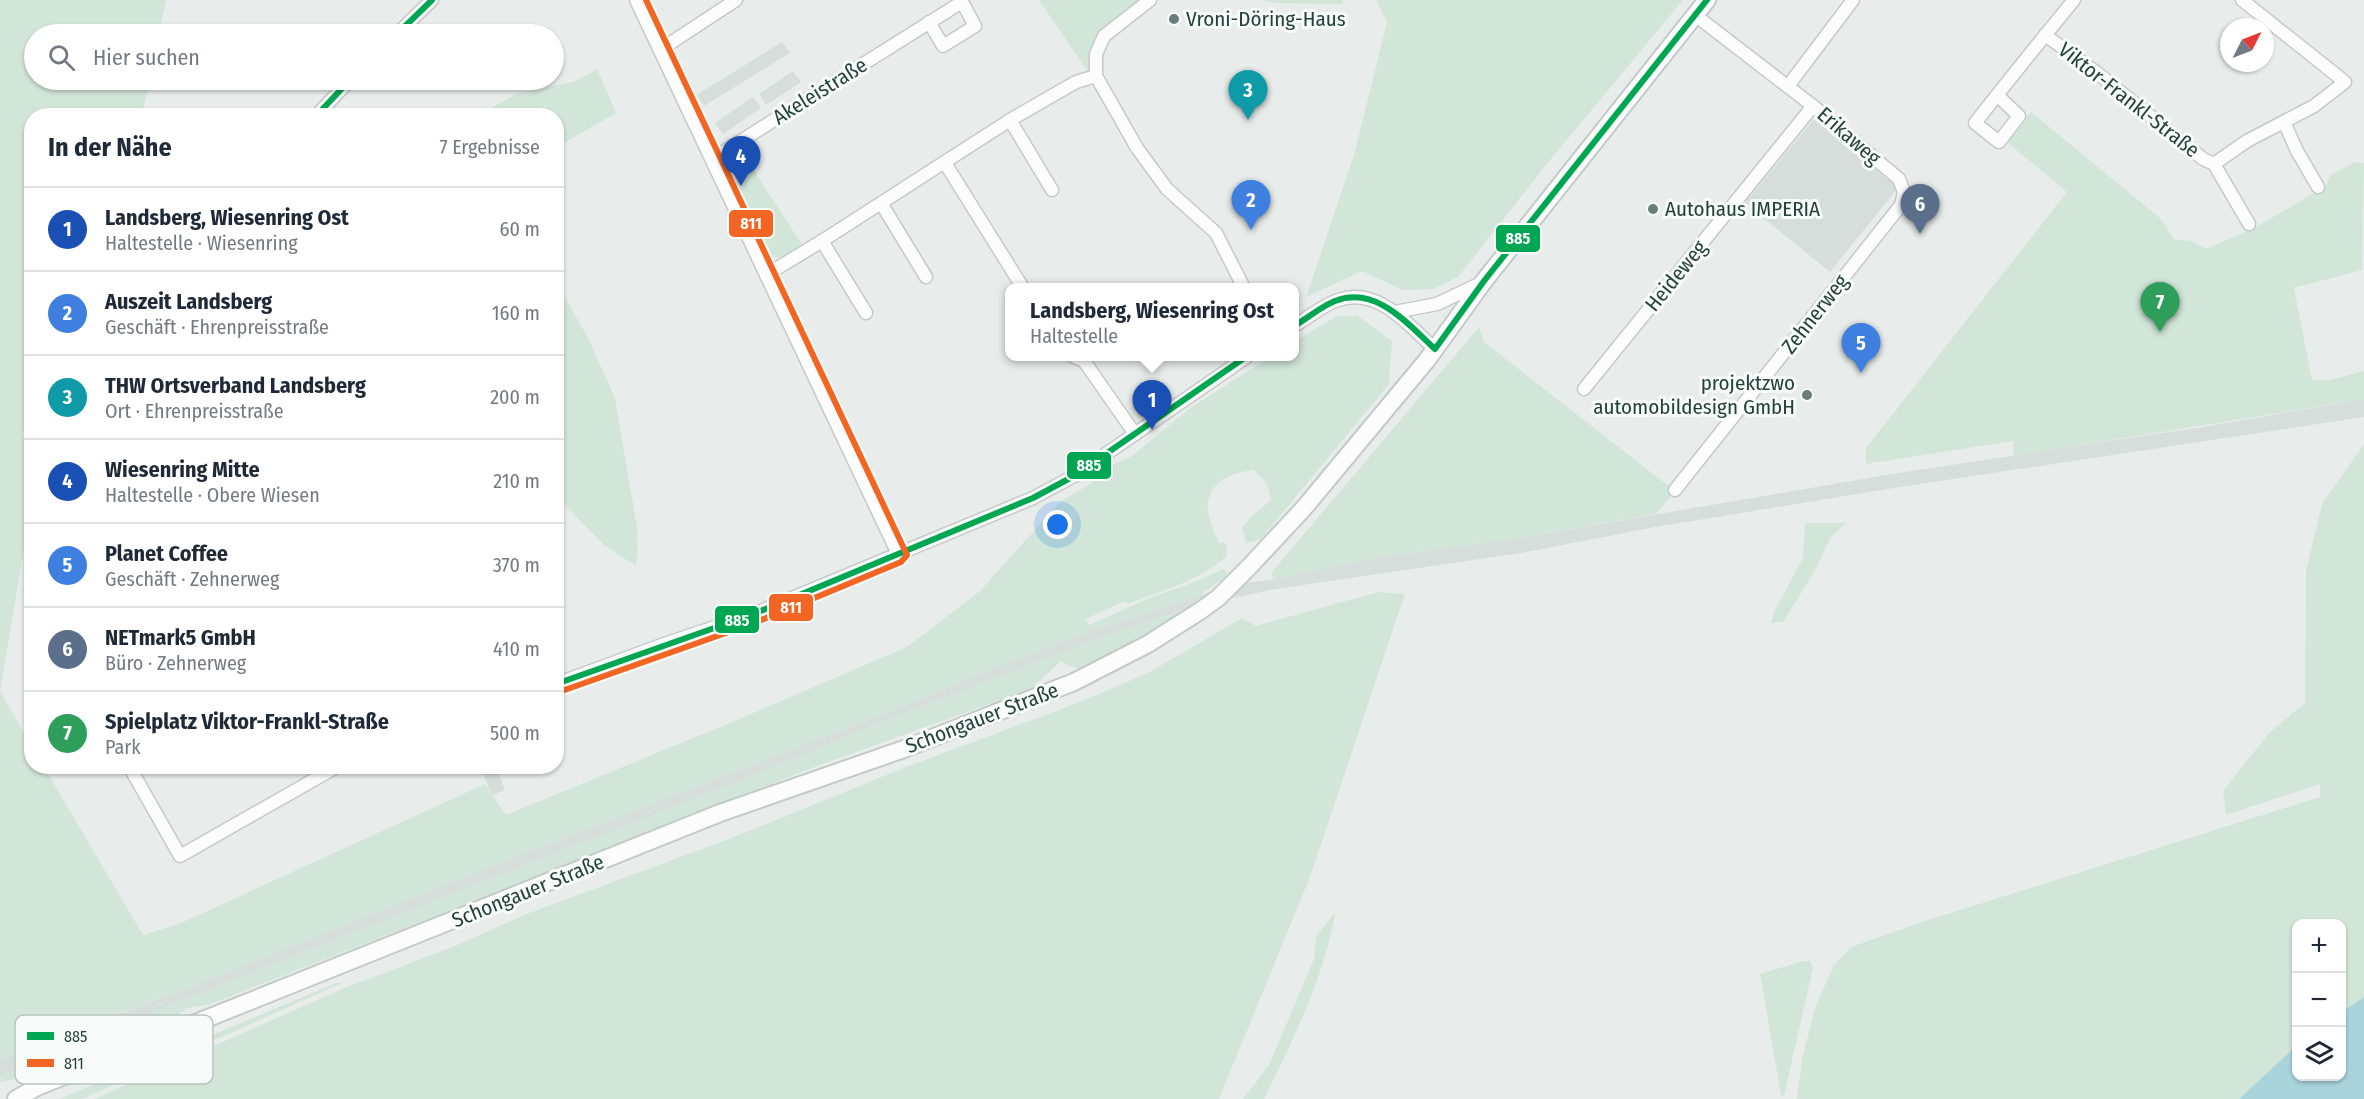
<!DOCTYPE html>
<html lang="de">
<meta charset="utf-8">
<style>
:root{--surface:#fff;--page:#f6f6f7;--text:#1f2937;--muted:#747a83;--line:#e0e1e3;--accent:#697e78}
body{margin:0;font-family:"Fira Sans Condensed",sans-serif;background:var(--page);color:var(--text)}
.controls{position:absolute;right:18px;bottom:18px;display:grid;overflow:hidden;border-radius:12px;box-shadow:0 2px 4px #0004}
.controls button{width:54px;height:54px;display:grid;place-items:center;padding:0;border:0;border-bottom:2px solid var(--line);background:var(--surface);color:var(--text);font:30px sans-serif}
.compass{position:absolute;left:2220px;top:18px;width:54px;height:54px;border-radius:50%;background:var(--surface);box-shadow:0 2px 4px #0004;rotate:48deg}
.you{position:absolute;left:1058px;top:525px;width:21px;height:21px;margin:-15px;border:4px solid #fff;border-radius:50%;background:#1a73e8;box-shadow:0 0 0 9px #1a73e833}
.badge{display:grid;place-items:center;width:39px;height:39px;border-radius:50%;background:var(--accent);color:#fff;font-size:20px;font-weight:700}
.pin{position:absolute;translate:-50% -50px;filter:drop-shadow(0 2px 3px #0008)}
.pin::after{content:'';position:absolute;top:32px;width:21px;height:18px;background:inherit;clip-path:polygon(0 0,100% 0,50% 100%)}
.popup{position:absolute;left:1005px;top:283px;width:294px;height:78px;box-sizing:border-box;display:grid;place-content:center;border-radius:12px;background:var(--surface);filter:drop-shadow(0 2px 4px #0005);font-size:20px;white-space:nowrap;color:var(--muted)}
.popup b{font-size:22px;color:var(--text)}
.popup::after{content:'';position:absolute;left:50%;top:100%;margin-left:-12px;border:12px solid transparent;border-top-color:var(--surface)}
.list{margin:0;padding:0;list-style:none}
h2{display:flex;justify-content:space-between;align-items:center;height:78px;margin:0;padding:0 24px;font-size:26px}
h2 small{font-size:20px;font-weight:400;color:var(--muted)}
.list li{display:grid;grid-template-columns:39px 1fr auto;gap:18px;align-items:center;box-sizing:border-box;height:84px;padding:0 24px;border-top:2px solid var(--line)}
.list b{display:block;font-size:22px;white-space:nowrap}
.list p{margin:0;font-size:20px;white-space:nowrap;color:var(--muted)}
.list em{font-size:20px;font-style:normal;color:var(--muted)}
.icon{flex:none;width:33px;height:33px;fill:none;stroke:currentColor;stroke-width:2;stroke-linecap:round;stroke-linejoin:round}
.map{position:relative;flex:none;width:2364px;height:1099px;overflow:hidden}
.search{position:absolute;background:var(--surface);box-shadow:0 2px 4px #0004;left:24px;top:24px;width:540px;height:66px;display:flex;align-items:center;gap:15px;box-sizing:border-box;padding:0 21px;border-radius:33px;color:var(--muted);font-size:22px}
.panel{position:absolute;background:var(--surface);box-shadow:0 2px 4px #0004;left:24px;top:108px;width:540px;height:666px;border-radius:24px}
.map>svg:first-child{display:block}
.built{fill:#d6dedb}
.green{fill:#d1e6d8}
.water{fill:#a9d4db}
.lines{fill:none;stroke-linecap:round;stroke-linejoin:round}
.street-casing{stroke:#c5cac8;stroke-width:15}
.secondary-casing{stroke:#c3cbc8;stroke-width:20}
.street{stroke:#fcfcfc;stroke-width:12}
.secondary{stroke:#fcfcfc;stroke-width:16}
.bus-1-casing{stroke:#f7fbf9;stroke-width:10}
.bus-2-casing{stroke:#f7fbf9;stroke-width:10}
.bus-1{stroke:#00a651;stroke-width:6}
.bus-2{stroke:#f26522;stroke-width:6}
.poi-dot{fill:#697e78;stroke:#f7fbf9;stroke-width:2}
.labels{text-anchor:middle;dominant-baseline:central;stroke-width:6;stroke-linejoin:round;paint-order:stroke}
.poi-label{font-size:21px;fill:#24423a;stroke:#f7fbf9;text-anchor:start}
.street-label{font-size:21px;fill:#24423a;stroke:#f7fbf9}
.key{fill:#f7fbf9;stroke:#b8c4c0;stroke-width:1.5}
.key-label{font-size:16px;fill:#24423a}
.line-badge{stroke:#f7fbf9;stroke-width:2}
.badge-label{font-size:16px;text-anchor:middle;font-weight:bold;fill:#fff}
</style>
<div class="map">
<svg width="2364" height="1099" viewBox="0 0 2364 1099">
<rect width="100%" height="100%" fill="#e8edeb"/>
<!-- built -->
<g class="built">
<polygon points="782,42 790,53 704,106 697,95"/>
<polygon points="793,71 801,82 766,105 759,94"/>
<polygon points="753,97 761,108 723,134 715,123"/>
<polygon points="1814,119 1898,188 1830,272 1745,203"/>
<polygon points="2364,399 2364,417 1894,488 1655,527 1521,553 1276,589 1192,607 1111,634 892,718 772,768 194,996 152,1012 128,1025 0,1076 0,1060 64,1034 188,988 487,868 888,712 1004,664 1098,628 1200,595 1246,583 1274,579 1380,557 1519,538 1892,474 2202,427"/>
<polygon points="480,767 496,767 505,790 492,795"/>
</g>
<!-- green -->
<g class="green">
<path d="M0 0H166L159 34H34V80H150L142 115 32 116V424L22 432 31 479V506L0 691 31 745 32 766 44 767 143 935 181 923 485 784 506 815 737 720 907 647 980 591 1060 502 1090 484 1114 464 1132 456 1190 408 1270 357 1294 356 1295 341 1337 316H1358L1392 341 1389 384 1261 539 1246 543 1242 528 1250 518 1271 500 1267 484 1254 470C1228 473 1202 485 1209 517 1211 526 1216 535 1219 543H1226L1227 556C1199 581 1163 590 1128 604L1124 601 1086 619 1089 625 1154 596 1189 584 1224 569 1228 575 1200 595 1098 628 1004 664 888 712 487 868 188 988 103 1019 0 1060Z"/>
<polygon points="1039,0 1146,0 1109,28 1092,70 1089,73"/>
<polygon points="1262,0 1343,0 1342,4 1274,3"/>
<polygon points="1376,0 1683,0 1546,165 1458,277 1433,289 1403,290 1362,271 1306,297 1354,155 1387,22"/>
<polygon points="597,69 616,113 557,147 556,116 479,115 516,94 576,81"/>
<polygon points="2031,112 2161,219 2174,239 2191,241 2206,249 2256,227 2326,186 2330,175 2356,162 2364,163 2362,270 2294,288 2312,380 2330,380 2364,371 2364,399 2014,456 2013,441 1866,464 1866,448 2067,192 2007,142"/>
<path d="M741 151 803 246C796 253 783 258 773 257L727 161Z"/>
<polygon points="556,281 588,338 615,398 637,527 638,548 636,566 604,545 557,497"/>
<polygon points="1479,327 1484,342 1675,491 1656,514 1519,538 1380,557 1274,579 1271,573"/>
<polygon points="2364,444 2364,997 2342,1012 2342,924 2296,924 2296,1046 2239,1099 1797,1099 1802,1059 1815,1008 1834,965 1851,947 1922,922 2320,797 2320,784 2226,815 2223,791 2269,733 2305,703 2306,571 2322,504"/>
<polygon points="1805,523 1846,523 1830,538 1816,569 1783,622 1771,623 1774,612 1803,558"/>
<polygon points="1378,592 1405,594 1310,877 1219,1099 94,1099 342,989 455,946 524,915 726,840 906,767 1080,702 1148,673 1242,618 1256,626"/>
<path d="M1192 607C1172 620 1099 667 1078 668 1072 668 1066 664 1061 661L1031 689 812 768 208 1005 187 1008 172 1020C116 1043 60 1072 0 1082L1 1075 128 1025 152 1012 194 996 772 768 892 718 1111 634Z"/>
<path d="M1335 913C1325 976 1292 1042 1264 1099H1243L1269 1065 1314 959 1316 936Z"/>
<polygon points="1803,961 1810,961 1813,968 1784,1096 1781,1095 1760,974"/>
<polygon points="339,982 340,984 82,1099 59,1099"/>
</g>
<!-- water -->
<polygon class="water" points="2364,997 2364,1099 2239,1099 2296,1046 2296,1076 2342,1076 2342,1012"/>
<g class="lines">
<!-- street casing -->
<g class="street-casing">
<g id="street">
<polyline points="636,0 898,554"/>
<polyline points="1150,0 1104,36 1096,54 1096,76 1137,148 1167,189 1216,233 1244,288"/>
<polyline points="397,34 432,0"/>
<polyline points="2045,35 2096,72 2203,159 2214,164 2247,141 2314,106 2345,82 2242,0"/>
<polyline points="660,50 736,0"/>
<polyline points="1788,86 1853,0"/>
<path d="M1997 95 2019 116 1999 142 1975 123C2008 81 2041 40 2074 0"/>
<polyline points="316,116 350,80"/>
<polyline points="1010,120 1052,190"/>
<polyline points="2284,122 2297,151 2318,187"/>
<polyline points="712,159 962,2 975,26 943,46 929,22"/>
<polyline points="945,163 1023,288"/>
<polyline points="2214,164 2249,224"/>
<polyline points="881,203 926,277"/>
<polyline points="822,241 866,313"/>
<polyline points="766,275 822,241 1010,120 1076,82 1096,76"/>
<polyline points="1395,312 1437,304 1481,283"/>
<path d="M1294 326C1308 318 1323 305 1338 300 1378 286 1408 325 1435 349"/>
<polyline points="1072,356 1084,361 1135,434"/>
<polyline points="1584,389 1813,106"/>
<polyline points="1675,490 1901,205 1904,192 1899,179 1813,106 1695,15"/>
<polyline points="556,684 667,643 751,615 1033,498 1074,476 1248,356"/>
<polyline points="129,766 180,856 338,766"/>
</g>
</g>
<!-- secondary casing -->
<g class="secondary-casing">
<polyline id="secondary" points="16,1099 37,1087 148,1042 720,813 904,749 1074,682 1148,644 1200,611 1218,598 1249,567 1304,508 1427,360 1484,281 1707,0"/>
</g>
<!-- street -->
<use href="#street" class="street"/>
<!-- secondary -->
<use href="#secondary" class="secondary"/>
<!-- bus-1 casing -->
<g class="bus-1-casing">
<g id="bus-1">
<polyline points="397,34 432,0"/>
<polyline points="316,116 350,80"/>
<path d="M1294 326C1308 318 1320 307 1335 301 1376 285 1408 324 1435 349L1484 281 1707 0"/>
<polyline points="556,684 751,615 1033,498 1074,476 1247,356"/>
</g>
</g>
<!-- bus-2 casing -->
<g class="bus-2-casing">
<polyline id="bus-2" points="559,692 754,623 901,562 907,555 646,0"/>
</g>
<!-- bus-1 -->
<use href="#bus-1" class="bus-1"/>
<!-- bus-2 -->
<use href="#bus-2" class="bus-2"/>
</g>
<!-- markers -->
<g class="poi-dot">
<circle cx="1174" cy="19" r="6"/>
<circle cx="1653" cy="209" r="6"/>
<circle cx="1807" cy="395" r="6"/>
</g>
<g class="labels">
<!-- poi labels -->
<g class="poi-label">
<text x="1186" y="19">Vroni-Döring-Haus</text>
<text x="1665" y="209">Autohaus IMPERIA</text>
<text x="1795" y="383" text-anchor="end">projektzwo<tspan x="1795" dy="24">automobildesign GmbH</tspan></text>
</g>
<!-- street labels -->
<g class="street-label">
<text transform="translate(820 91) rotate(-32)">Akeleistraße</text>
<text transform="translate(2129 100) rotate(38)">Viktor-Frankl-Straße</text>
<text transform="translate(1849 136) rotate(41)">Erikaweg</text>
<text transform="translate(1676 276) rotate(-51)">Heideweg</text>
<text transform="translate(1815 314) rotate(-52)">Zehnerweg</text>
<text transform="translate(982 718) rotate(-21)">Schongauer Straße</text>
<text transform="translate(528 891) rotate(-22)">Schongauer Straße</text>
</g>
</g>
<!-- legend -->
<rect x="15" y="1015" width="198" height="69" rx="9" class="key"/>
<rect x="27" y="1032" width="27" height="8" fill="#00a651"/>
<rect x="27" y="1059" width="27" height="8" fill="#f26522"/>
<g class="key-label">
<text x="64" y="1042">885</text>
<text x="64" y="1069">811</text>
</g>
<g class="line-badge">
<rect x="728" y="209" width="46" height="29" rx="6" fill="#f26522"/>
<rect x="1495" y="224" width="46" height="29" rx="6" fill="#00a651"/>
<rect x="1066" y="451" width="46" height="29" rx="6" fill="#00a651"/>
<rect x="768" y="593" width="46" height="29" rx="6" fill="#f26522"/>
<rect x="714" y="605" width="46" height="29" rx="6" fill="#00a651"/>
</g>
<g class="badge-label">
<text x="751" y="229">811</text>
<text x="1518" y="244">885</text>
<text x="1089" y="471">885</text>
<text x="791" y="613">811</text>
<text x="737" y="626">885</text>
</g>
</svg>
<div class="controls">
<button>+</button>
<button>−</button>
<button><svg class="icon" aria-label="layers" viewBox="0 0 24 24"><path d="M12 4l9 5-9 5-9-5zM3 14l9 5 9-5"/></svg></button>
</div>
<svg class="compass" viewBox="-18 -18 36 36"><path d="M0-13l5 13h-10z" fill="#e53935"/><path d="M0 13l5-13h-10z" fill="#747a83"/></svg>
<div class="you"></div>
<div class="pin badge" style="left:1152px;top:430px;background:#1a4fb4">1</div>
<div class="popup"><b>Landsberg, Wiesenring Ost</b>Haltestelle</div>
<div class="pin badge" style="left:1251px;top:230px;background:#3f7fe0">2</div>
<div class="pin badge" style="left:1248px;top:120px;background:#0f9aa8">3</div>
<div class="pin badge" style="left:741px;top:186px;background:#1a4fb4">4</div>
<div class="pin badge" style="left:1861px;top:373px;background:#3f7fe0">5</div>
<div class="pin badge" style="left:1920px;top:234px;background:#5c6f8a">6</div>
<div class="pin badge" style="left:2160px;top:332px;background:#2e9e5b">7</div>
<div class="search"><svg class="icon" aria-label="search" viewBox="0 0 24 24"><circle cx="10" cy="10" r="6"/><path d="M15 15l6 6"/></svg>Hier suchen</div>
<section class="panel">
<h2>In der Nähe<small>7 Ergebnisse</small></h2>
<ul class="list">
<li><span class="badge" style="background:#1a4fb4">1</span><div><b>Landsberg, Wiesenring Ost</b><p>Haltestelle · Wiesenring</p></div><em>60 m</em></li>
<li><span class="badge" style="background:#3f7fe0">2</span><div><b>Auszeit Landsberg</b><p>Geschäft · Ehrenpreisstraße</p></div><em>160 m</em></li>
<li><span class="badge" style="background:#0f9aa8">3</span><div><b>THW Ortsverband Landsberg</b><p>Ort · Ehrenpreisstraße</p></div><em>200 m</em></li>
<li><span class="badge" style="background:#1a4fb4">4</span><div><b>Wiesenring Mitte</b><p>Haltestelle · Obere Wiesen</p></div><em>210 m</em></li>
<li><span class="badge" style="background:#3f7fe0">5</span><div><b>Planet Coffee</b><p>Geschäft · Zehnerweg</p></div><em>370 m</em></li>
<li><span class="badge" style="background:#5c6f8a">6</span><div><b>NETmark5 GmbH</b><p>Büro · Zehnerweg</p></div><em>410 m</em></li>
<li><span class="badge" style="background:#2e9e5b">7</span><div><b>Spielplatz Viktor-Frankl-Straße</b><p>Park</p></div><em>500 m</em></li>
</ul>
</section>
</div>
